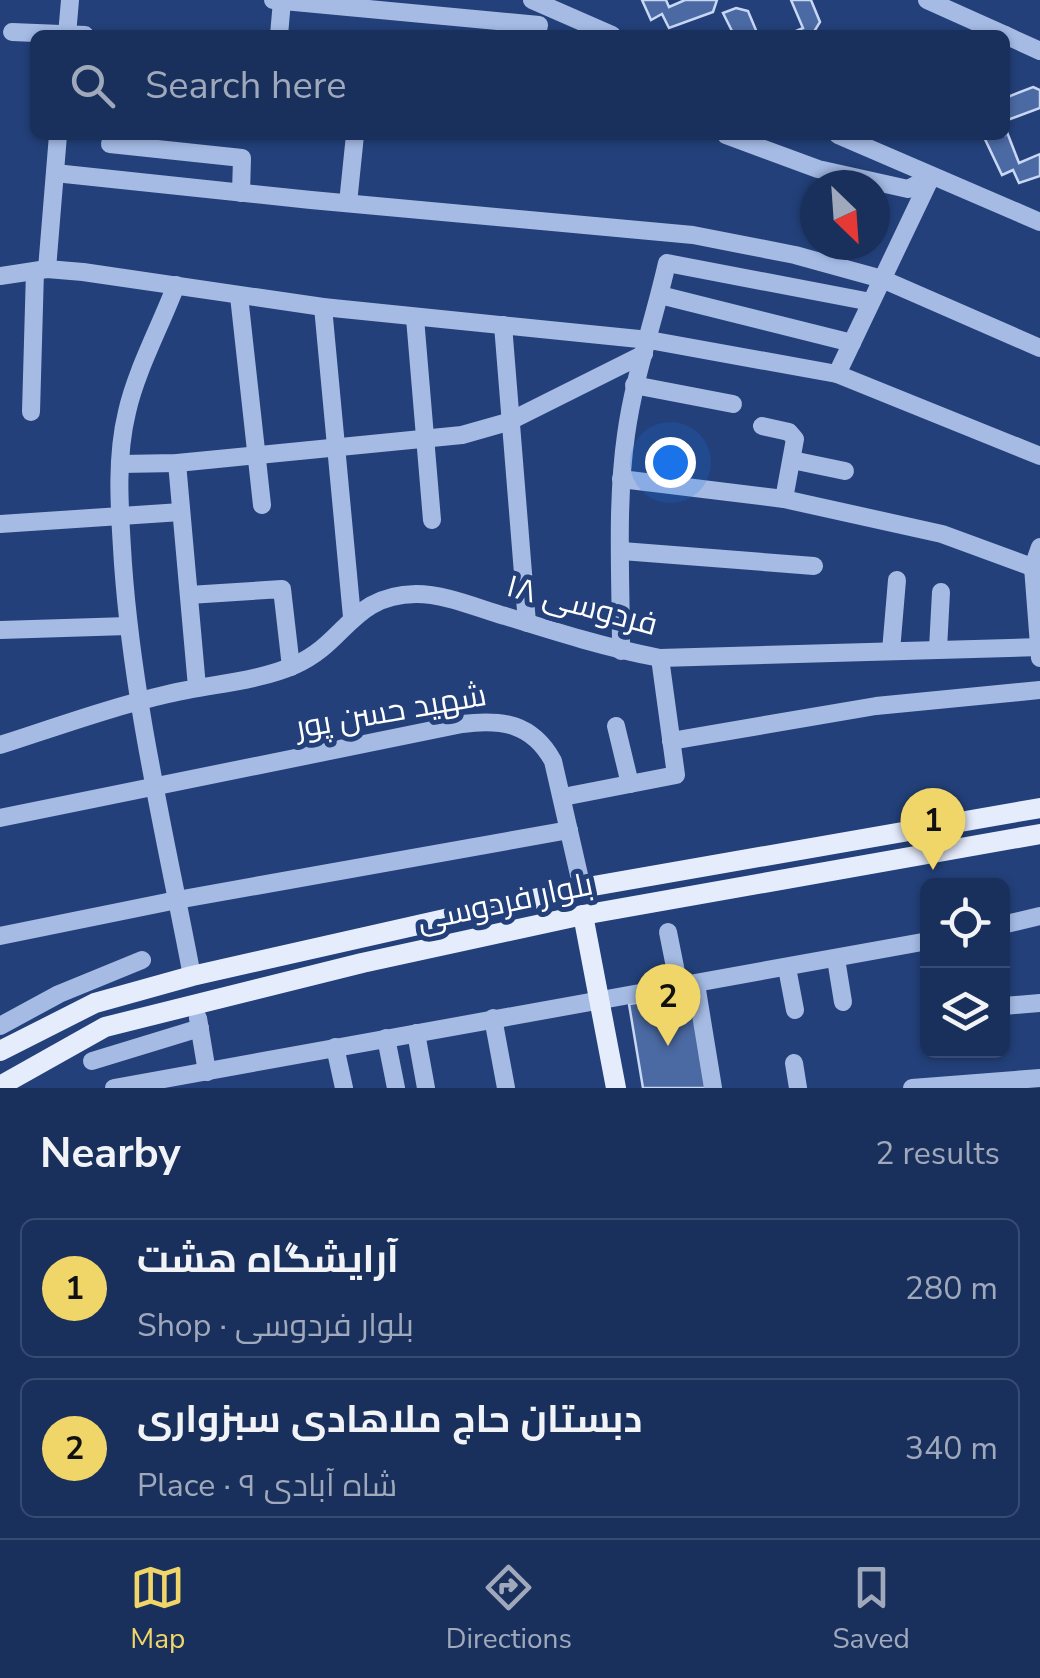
<!DOCTYPE html>
<meta charset="utf-8">
<style>
:root{--surface:#1a305c;--page:#273c65;--text:#f1f3f6;--muted:#9fa9bb;--line:#384b72;--accent:#f0d668}
body{margin:0;font-family:"Nunito Sans",Cairo,sans-serif;background:var(--page);color:var(--text)}
.controls{position:absolute;right:30px;bottom:30px;display:grid;overflow:hidden;border-radius:15px;box-shadow:0 2px 8px #0004}
.controls button{width:90px;height:90px;display:grid;place-items:center;padding:0;border:0;border-bottom:2px solid var(--line);background:var(--surface);color:var(--text);font:50px sans-serif}
.compass{position:absolute;left:800px;top:170px;width:90px;height:90px;border-radius:50%;background:var(--surface);box-shadow:0 2px 8px #0004;rotate:155deg}
.you{position:absolute;left:670px;top:462px;width:35px;height:35px;margin:-25px;border:8px solid #fff;border-radius:50%;background:#1a73e8;box-shadow:0 0 0 15px #1a73e833}
.badge{display:grid;place-items:center;width:65px;height:65px;border-radius:50%;background:var(--accent);color:#111;font-size:32px;font-weight:700}
.pin{position:absolute;translate:-50% -82px;filter:drop-shadow(0 2px 5px #0008)}
.pin::after{content:'';position:absolute;top:52px;width:35px;height:30px;background:inherit;clip-path:polygon(0 0,100% 0,50% 100%)}
.list{margin:0;padding:0;list-style:none}
h2{display:flex;justify-content:space-between;align-items:center;height:130px;margin:0;padding:0 40px;font-size:42px}
h2 small{font-size:32px;font-weight:400;color:var(--muted)}
.list li{display:grid;grid-template-columns:65px 1fr auto;gap:30px;align-items:center;box-sizing:border-box;height:140px;margin:0 20px 20px;padding:0 20px;border:2px solid var(--line);border-radius:15px}
.list b{display:block;font-size:38px;white-space:nowrap}
.list p{margin:0;font-size:32px;white-space:nowrap;color:var(--muted)}
.list em{font-size:32px;font-style:normal;color:var(--muted)}
.icon{flex:none;width:55px;height:55px;fill:none;stroke:currentColor;stroke-width:2;stroke-linecap:round;stroke-linejoin:round}
.map{position:relative;flex:none;width:1040px;height:1088px;overflow:hidden}
.search{position:absolute;background:var(--surface);box-shadow:0 2px 8px #0004;left:30px;right:30px;top:30px;height:110px;display:flex;align-items:center;gap:25px;box-sizing:border-box;padding:0 35px;border-radius:15px;color:var(--muted);font-size:38px}
.sheet{height:450px;background:var(--surface)}
nav{display:flex;justify-content:space-around;align-items:center;box-sizing:border-box;height:140px;border-top:2px solid var(--line);background:var(--surface);font-size:28px;color:var(--muted)}
nav a{display:grid;justify-items:center;gap:5px}
nav .on{color:var(--accent)}
.map>svg:first-child{display:block}
.building{fill:#4b69a3;stroke:#c8d7f4;stroke-width:2.5}
.lines{fill:none;stroke-linecap:round;stroke-linejoin:round}
.minor{stroke:#a5bbe4;stroke-width:18}
.major{stroke:#e5ecfc;stroke-width:20}
.labels{text-anchor:middle;dominant-baseline:central;stroke-width:10;stroke-linejoin:round;paint-order:stroke}
.street-label{font-size:32px;fill:#fff;stroke:#23407a}
</style>
<div class="map">
<svg width="1040" height="1088" viewBox="0 0 1040 1088">
<rect width="100%" height="100%" fill="#23407a"/>
<!-- building -->
<g class="building">
<polygon points="642,0 666,0 669,7 685,0 717,0 713,12 669,28 662,14 651,20"/>
<polygon points="791,0 811,0 820,22 812,35 787,35 803,28"/>
<polygon points="736,8 748,11 758,35 734,35 723,13"/>
<polygon points="1033,87 1040,90 1040,108 1005,121 1005,98"/>
<polygon points="1005,127 1019,163 1040,154 1040,176 1019,183 1013,170 1002,175 983,135 1005,135"/>
<polygon points="691,994 707,1088 643,1088 629,1004"/>
</g>
<g class="lines">
<!-- minor -->
<g class="minor">
<polyline points="273,0 539,25 537,35"/>
<polyline points="532,0 612,35"/>
<polyline points="927,0 1005,35"/>
<polyline points="12,32 85,35"/>
<polyline points="67,35 70,0"/>
<polyline points="279,35 282,1"/>
<polyline points="1005,35 1040,51"/>
<polyline points="726,135 818,169 908,189 931,177"/>
<polyline points="838,135 1040,222"/>
<polyline points="110,144 242,158 241,193"/>
<polyline points="55,173 311,200 693,235 795,255 882,279 1040,348"/>
<polyline points="348,203 355,135"/>
<polyline points="47,269 58,135"/>
<polyline points="0,276 47,269 83,272 323,307 649,340 837,374 1040,456"/>
<path d="M176 285C161 325 136 371 127 412 115 461 120 514 123 564 133 703 166 839 192 976"/>
<polyline points="660,295 852,343"/>
<polyline points="239,296 262,505"/>
<polyline points="323,307 352,617"/>
<polyline points="415,318 432,520"/>
<polyline points="503,325 527,623"/>
<polyline points="837,374 931,177"/>
<polyline points="634,385 733,404"/>
<polyline points="31,412 35,271"/>
<polyline points="762,426 789,432 795,439 784,499"/>
<polyline points="792,460 845,471"/>
<polyline points="177,463 197,687"/>
<polyline points="120,464 177,463 462,435 508,422 644,354"/>
<polyline points="621,479 784,499 942,534 1040,570"/>
<polyline points="0,524 181,512"/>
<polyline points="622,551 814,566"/>
<polyline points="189,595 282,589 291,667"/>
<polyline points="0,630 128,626"/>
<polyline points="938,649 941,592"/>
<path d="M621 651C621 580 616 505 626 435 634 376 654 321 667 263L871 302"/>
<polyline points="891,651 897,580"/>
<polyline points="1040,658 1033,567 1040,547"/>
<polyline points="616,726 630,784"/>
<polyline points="671,741 876,706 1040,690"/>
<path d="M0 745C56 727 111 707 168 694 209 684 257 682 295 665 347 642 351 595 416 594 446 594 477 608 505 616 556 632 607 648 660 658L1040 647"/>
<polyline points="563,797 676,775 660,658"/>
<path d="M0 818 462 724C502 719 532 723 553 761L582 888"/>
<polyline points="1002,925 1040,916"/>
<polyline points="668,932 679,987"/>
<polyline points="0,936 177,900 569,830"/>
<polyline points="836,959 843,1002"/>
<polyline points="787,968 795,1010"/>
<polyline points="696,984 713,1088"/>
<polyline points="1004,1006 1040,1003"/>
<polyline points="198,1018 207,1072"/>
<polyline points="493,1018 506,1088"/>
<polyline points="0,1026 59,994 142,960"/>
<polyline points="416,1033 426,1088"/>
<polyline points="386,1038 396,1088"/>
<polyline points="335,1047 344,1088"/>
<polyline points="92,1061 200,1028"/>
<polyline points="794,1063 798,1088"/>
<polyline points="114,1088 928,941"/>
<polyline points="912,1088 1040,1078"/>
</g>
<!-- major -->
<g class="major">
<polyline points="583,915 616,1088"/>
<polyline points="0,1051 95,1003 192,976 582,888 1040,808"/>
<polyline points="0,1086 105,1027 362,963 583,915 1040,834"/>
</g>
</g>
<g class="labels">
<!-- street labels -->
<g class="street-label">
<text transform="translate(582 605) rotate(15)">فردوسی ۱۸</text>
<text transform="translate(391 711) rotate(-10)">شهید حسن پور</text>
<text transform="translate(505 902) rotate(-12)">بلوار فردوسی</text>
</g>
</g>
</svg>
<div class="controls">
<button><svg class="icon" aria-label="locate" viewBox="0 0 24 24"><circle cx="12" cy="12" r="6"/><path d="M12 2v4M12 18v4M2 12h4M18 12h4"/></svg></button>
<button><svg class="icon" aria-label="layers" viewBox="0 0 24 24"><path d="M12 4l9 5-9 5-9-5zM3 14l9 5 9-5"/></svg></button>
</div>
<svg class="compass" viewBox="-18 -18 36 36"><path d="M0-13l5 13h-10z" fill="#e53935"/><path d="M0 13l5-13h-10z" fill="#9fa9bb"/></svg>
<div class="you"></div>
<div class="pin badge" style="left:933px;top:870px">1</div>
<div class="pin badge" style="left:668px;top:1046px">2</div>
<div class="search"><svg class="icon" aria-label="search" viewBox="0 0 24 24"><circle cx="10" cy="10" r="6"/><path d="M15 15l6 6"/></svg>Search here</div>
</div>
<section class="sheet">
<h2>Nearby<small>2 results</small></h2>
<ul class="list">
<li><span class="badge">1</span><div><b>آرایشگاه هشت</b><p>Shop · بلوار فردوسی</p></div><em>280 m</em></li>
<li><span class="badge">2</span><div><b>دبستان حاج ملاهادی سبزواری</b><p>Place · شاه آبادی ۹</p></div><em>340 m</em></li>
</ul>
</section>
<nav>
<a class="on"><svg class="icon" aria-label="map" viewBox="0 0 24 24"><path d="M3 6l6-2 6 2 6-2v14l-6 2-6-2-6 2zM9 4v14M15 6v14"/></svg>Map</a>
<a><svg class="icon" aria-label="directions" viewBox="0 0 24 24"><path d="M12 3l9 9-9 9-9-9zM9 14v-3h6M13 9l2 2-2 2"/></svg>Directions</a>
<a><svg class="icon" aria-label="saved" viewBox="0 0 24 24"><path d="M7 4h10v16l-5-4-5 4z"/></svg>Saved</a>
</nav>
